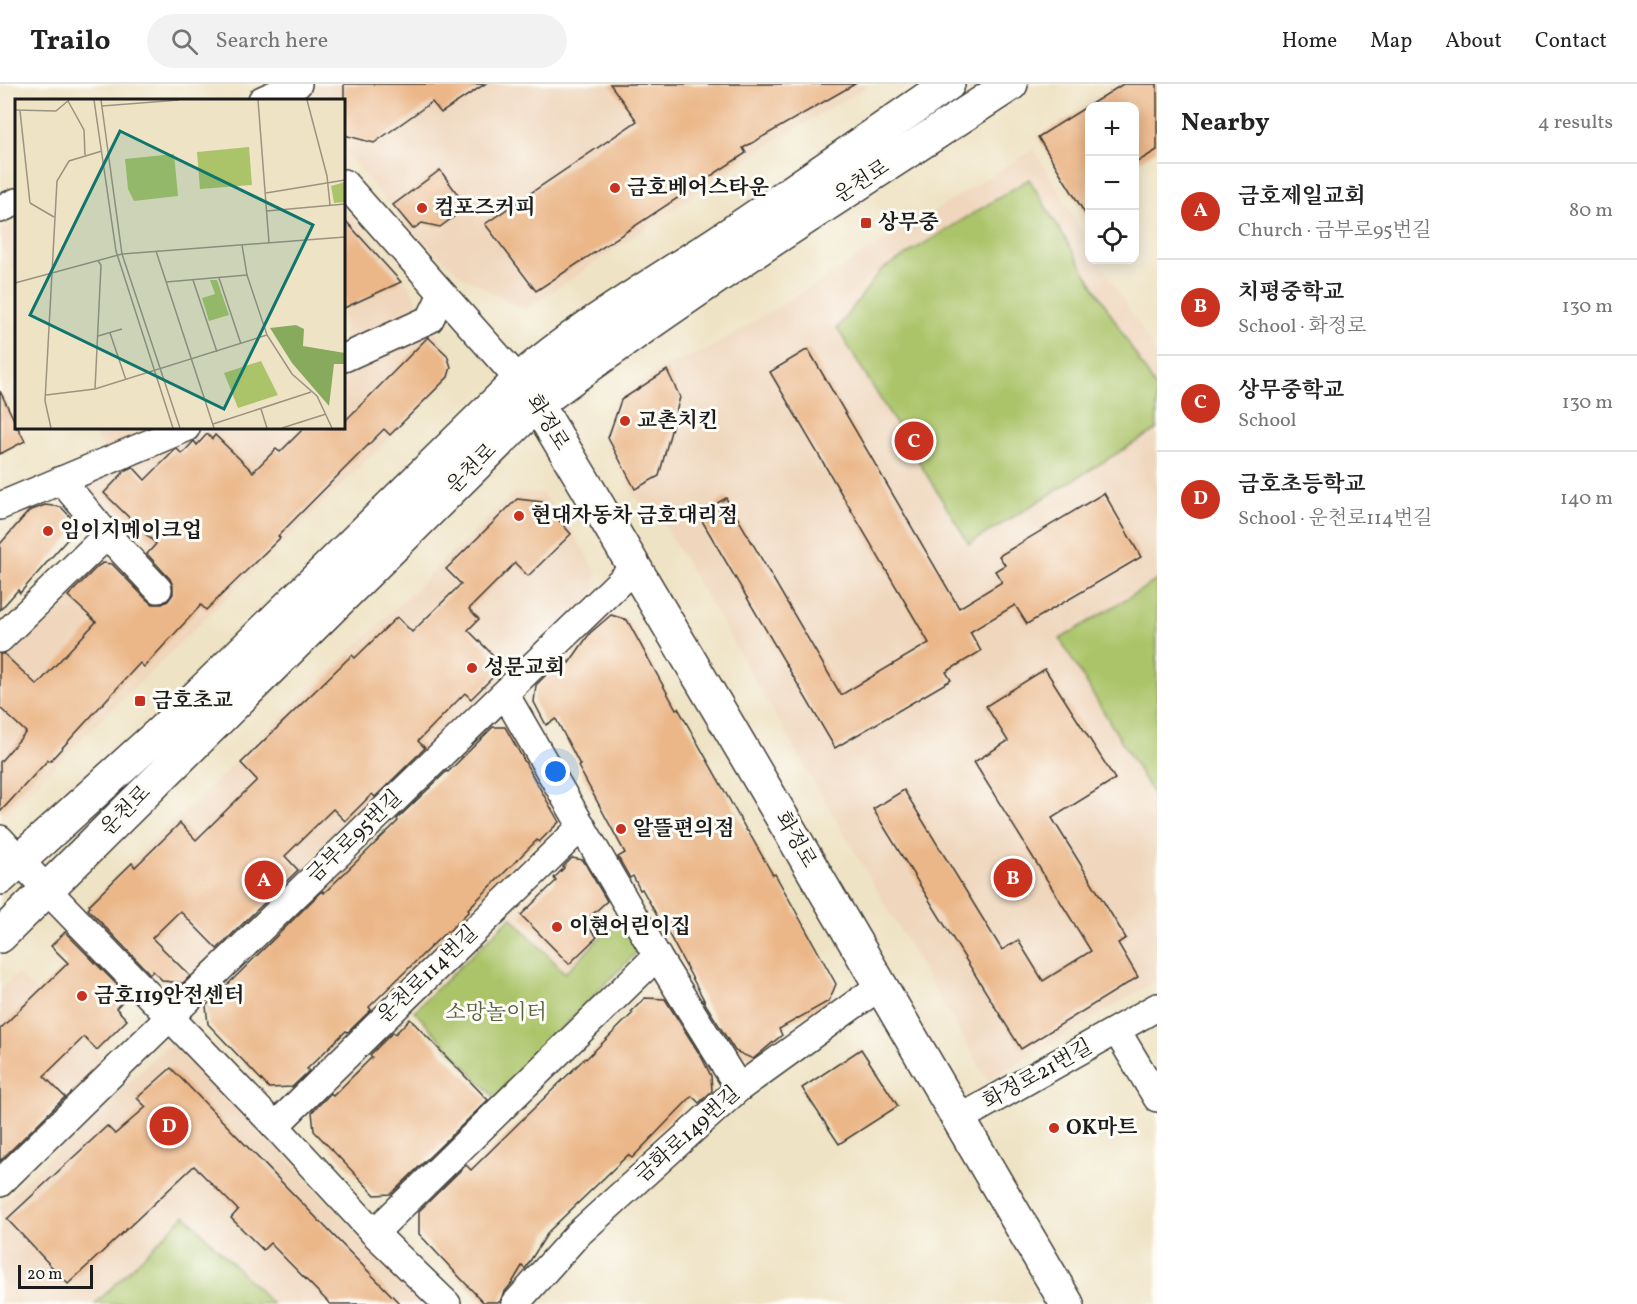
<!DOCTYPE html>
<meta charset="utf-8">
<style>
:root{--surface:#fff;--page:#f2f2f2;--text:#222;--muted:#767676;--line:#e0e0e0;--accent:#c8321e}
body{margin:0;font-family:Vollkorn,"Noto Serif KR",serif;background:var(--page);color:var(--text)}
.controls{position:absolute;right:18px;top:18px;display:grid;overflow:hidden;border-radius:12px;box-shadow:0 3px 15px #0003}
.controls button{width:54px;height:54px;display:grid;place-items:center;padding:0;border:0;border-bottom:2px solid var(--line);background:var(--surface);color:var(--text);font:30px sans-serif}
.scale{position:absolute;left:18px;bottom:15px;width:75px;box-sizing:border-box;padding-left:6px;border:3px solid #1c1c1c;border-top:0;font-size:16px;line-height:21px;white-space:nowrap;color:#1c1c1c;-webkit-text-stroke:4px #fdfcf7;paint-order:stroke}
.you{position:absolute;left:556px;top:688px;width:21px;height:21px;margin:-15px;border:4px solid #fff;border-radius:50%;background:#1a73e8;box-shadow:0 0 0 9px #1a73e833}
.badge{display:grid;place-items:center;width:39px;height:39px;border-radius:50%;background:var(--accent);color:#fff;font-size:20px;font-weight:700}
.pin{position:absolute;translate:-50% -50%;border:3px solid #fff;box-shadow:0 2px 6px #0006}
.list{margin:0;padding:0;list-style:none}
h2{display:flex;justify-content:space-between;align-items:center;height:78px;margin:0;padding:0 24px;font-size:26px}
h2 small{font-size:20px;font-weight:400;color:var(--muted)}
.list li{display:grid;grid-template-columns:39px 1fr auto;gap:18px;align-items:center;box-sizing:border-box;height:96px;padding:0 24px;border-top:2px solid var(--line)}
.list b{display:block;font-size:22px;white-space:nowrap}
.list p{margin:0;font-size:20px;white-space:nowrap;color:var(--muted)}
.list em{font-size:20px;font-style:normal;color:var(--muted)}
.icon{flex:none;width:33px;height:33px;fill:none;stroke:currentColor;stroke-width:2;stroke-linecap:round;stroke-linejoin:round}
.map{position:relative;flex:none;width:1157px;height:1220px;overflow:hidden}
header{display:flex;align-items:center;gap:36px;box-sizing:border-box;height:84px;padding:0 30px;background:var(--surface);border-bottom:2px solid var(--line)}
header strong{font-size:28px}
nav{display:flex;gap:33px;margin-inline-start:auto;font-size:21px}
.search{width:420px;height:54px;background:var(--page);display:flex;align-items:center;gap:15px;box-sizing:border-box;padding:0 21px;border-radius:33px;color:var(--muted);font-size:22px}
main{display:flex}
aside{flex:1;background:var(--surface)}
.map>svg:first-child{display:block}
.built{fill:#efd6bc}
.green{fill:#abc469;stroke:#647042;stroke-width:1.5}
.building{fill:#ebb789}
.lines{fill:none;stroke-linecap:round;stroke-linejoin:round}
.minor-casing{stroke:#3c3a35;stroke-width:30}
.tertiary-casing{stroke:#3c3a35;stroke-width:36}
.minor{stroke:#fff;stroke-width:27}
.tertiary{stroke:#fff;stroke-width:33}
.poi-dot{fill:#c8321e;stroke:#fdfcf7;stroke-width:2}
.labels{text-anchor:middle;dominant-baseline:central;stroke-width:6;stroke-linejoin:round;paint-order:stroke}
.street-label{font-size:21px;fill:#1c1c1c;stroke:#fdfcf7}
.poi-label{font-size:21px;font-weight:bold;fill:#1c1c1c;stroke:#fdfcf7;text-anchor:start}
.park-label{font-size:21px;fill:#555f3b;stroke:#fdfcf7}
.inset-road{fill:none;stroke:#9b9381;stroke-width:1.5}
.view{fill:#0f766e;fill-opacity:0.15;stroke:#0f766e;stroke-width:3}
.inset-edge{fill:none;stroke:#1c1c1c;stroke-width:3}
</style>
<header>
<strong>Trailo</strong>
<div class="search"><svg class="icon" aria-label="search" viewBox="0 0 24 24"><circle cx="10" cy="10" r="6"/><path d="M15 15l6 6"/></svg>Search here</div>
<nav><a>Home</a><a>Map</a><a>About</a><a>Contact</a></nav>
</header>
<main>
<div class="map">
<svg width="1157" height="1220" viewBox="0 0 1157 1220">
<rect width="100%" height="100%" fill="#fdfcf7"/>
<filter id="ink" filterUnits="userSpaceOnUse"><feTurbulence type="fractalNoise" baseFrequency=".0167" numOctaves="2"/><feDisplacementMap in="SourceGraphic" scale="12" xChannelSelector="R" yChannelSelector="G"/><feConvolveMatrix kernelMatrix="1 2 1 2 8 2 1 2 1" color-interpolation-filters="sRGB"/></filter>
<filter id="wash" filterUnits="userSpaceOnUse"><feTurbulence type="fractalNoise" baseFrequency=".008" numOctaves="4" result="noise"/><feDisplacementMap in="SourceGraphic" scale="24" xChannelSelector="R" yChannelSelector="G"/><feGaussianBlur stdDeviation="1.35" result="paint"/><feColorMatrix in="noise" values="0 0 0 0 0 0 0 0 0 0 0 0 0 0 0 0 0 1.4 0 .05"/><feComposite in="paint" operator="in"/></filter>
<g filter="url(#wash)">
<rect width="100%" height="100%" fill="#efe3c5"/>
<!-- built -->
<g class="built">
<polygon points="321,0 871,0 757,68 525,226 462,192 412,147 344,67 344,16 313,16 318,1"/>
<polygon points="1034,65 1089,159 1090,176 1099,176 1157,271 1157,896 988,997 662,437 635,412 604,355 617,312 670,279 708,266"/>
<polygon points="344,123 409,201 421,224 344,258"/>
<polygon points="16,139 16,192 0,159 0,146"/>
<polygon points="435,247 454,274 455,290 4,731 0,727 0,568 98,475 110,473 155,516 171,498 83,407 84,398 210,344 344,344 344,286"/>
<polygon points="92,344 155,344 105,368"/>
<polygon points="541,409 561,428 597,490 594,509 187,901 164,901 86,822 514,410"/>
<polygon points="547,796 602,852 565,889 511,833"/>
<polygon points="17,889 104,977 33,1052 0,1083 0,907"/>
<polygon points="180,962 426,1220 0,1220 0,1121 165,963"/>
</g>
<!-- green -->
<g class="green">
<polygon points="1029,95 1157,306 1157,345 969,460 837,244 881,186"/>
<polygon points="1157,496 1157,717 1060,555"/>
<polygon points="622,832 641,864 494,1013 414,927 511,833 565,889"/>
<polygon points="185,1131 272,1220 95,1220"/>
</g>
<g id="blocks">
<!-- building -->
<g class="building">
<polygon points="344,0 485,0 441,29 432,18 374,59 344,51"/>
<polygon points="610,0 855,0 743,64 746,69 536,207 485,140 637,37"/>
<polygon points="1123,0 1157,0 1157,66 1134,80 1134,22 1089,22 1089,136 1038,53"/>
<polygon points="440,86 467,123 440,143 422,139 413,145 393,121"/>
<polygon points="344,135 401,198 344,224"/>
<polygon points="428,253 447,271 451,283 448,293 390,351 384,345 278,452 280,454 206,526 201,521 144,583 140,579 50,677 48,676 0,728 0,678 26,648 0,624 0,570 4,570 37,601 96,538 68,512 98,482 103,479 112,480 147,516 153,520 162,520 168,517 173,510 173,502 170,495 147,470 156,460 104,409 126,386 133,383 145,396 176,365 177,365 182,370 194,357 197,361 207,350 212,355 215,351 253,388 276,365 280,368 304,344 344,344 344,338"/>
<polygon points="808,265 959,524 1002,498 995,487 1005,481 999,472 1104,409 1141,473 1027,540 1015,521 970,548 981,567 946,588 951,596 835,664 698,430 726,414 841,611 929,559 770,288"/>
<polygon points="667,286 680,313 659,392 635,405 608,354 621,316"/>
<polygon points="0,307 16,340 16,344 18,344 25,357 0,370"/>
<polygon points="517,415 543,418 571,450 528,492 515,479 469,525 479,535 468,546 504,582 471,615 465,609 418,657 425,664 375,713 372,710 345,737 333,725 285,772 298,786 217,865 180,827 152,854 190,892 183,899 163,897 153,887 150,890 88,825 90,823 89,821 132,779 135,783 180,739 196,756 257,696 241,679 352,571 355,574 397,533 412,548 461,500 446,485"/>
<polygon points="45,421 61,423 79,442 20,509 18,506 0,526 0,460 29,427"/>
<polygon points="611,531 627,536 676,625 678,624 747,747 748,747 773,791 775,790 836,900 829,917 779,945 782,951 753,975 735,967 703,916 704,916 666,845 665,846 642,805 640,806 633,792 630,794 618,773 625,769 578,682 580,681 556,635 546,641 534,618 536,601 565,572 569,579 590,549"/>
<polygon points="1045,585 1115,695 1052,734 1126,854 1118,859 1138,893 1021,965 873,725 904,706 1002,866 1018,856 1043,897 1091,867 974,678 1008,657 986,622"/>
<polygon points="493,643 505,643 559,738 539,758 537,756 468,825 469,827 448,848 447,847 412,881 369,923 371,926 348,948 346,947 307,985 309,987 292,1003 269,1004 208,940 206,922 320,809 323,807 324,809 357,777 398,737 397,735 447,687 448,688"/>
<polygon points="572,774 583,776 607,817 584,838 597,853 569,880 521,831 556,797 554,794 564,784 563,783"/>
<polygon points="65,848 128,912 116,924 127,936 97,966 84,953 44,992 65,1013 0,1077 0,945 68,879 51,862"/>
<polygon points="645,914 665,915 702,974 711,992 712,1007 699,1019 692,1012 632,1074 628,1071 549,1147 525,1185 522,1182 512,1199 503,1210 500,1218 483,1218 419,1150 419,1127 466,1081 471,1086 585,974 586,975 633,929 631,928"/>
<polygon points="410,935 488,1016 391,1110 375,1111 314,1047 312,1028 331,1009 333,1012 372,973 370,971 393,948 395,950"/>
<polygon points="861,965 898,1022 839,1060 802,1004"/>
<polygon points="171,984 400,1220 330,1220 270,1159 263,1166 231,1134 238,1126 194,1082 68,1200 7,1135 107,1042 115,1050 146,1023 137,1014"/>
</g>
</g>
</g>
<g filter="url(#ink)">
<use href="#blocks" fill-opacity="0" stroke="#3c3a35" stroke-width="1.5"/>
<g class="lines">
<!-- minor casing -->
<g class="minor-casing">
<g id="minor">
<polyline points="262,16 298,0"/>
<polyline points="344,99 519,296"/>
<polyline points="0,125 16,118"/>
<polyline points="344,274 430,235 442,210"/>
<polyline points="61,396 107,451 158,505"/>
<polyline points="0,422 186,344"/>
<polyline points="0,555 107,451"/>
<polyline points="505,610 657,872 739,1004"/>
<polyline points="0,755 47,806 275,1042 374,1149 447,1220"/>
<polyline points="1117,947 1157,1014"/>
<polyline points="959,1035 1157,923"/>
<polyline points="275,1042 408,911 582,742"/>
<path d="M0 1099C210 892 423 689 635 483"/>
<polyline points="374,1149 657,872"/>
<polyline points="515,1220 578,1150 739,1004 880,902"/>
</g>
</g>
<!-- tertiary casing -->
<g class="tertiary-casing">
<g id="tertiary">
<polyline points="524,302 537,320 581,393 732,648 1067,1220"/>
<path d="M0 794 162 647 519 296C580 243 651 202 718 158 796 106 871 53 948 0"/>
<path d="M0 852 537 320C689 206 851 105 1011 0"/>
</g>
</g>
<!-- minor -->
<use href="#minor" class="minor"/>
<!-- tertiary -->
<use href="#tertiary" class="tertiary"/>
</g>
</g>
<!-- markers -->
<g class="poi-dot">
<circle cx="615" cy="104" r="6"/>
<circle cx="422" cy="124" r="6"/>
<rect x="860" y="133" width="12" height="12" rx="3"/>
<circle cx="625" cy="337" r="6"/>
<circle cx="519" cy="432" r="6"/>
<circle cx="48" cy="447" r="6"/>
<circle cx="472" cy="584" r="6"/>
<rect x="134" y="611" width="12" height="12" rx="3"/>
<circle cx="621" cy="745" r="6"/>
<circle cx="557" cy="843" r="6"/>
<circle cx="82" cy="912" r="6"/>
<circle cx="1054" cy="1044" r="6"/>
</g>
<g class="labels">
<!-- street labels -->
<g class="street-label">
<text transform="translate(862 98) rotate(-33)">운천로</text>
<text transform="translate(547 339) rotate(58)">화정로</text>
<text transform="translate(472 385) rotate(-45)">운천로</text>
<text transform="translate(126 727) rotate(-45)">운천로</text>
<text transform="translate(355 753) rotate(-44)">금부로95번길</text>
<text transform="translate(795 756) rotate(60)">화정로</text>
<text transform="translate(428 891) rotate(-44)">운천로114번길</text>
<text transform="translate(1038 991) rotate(-29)">화정로21번길</text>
<text transform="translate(688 1051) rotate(-42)">금화로149번길</text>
</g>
<!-- poi labels -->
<g class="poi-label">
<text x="627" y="104">금호베어스타운</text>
<text x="434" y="124">컴포즈커피</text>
<text x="878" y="139">상무중</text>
<text x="637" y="337">교촌치킨</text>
<text x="531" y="432">현대자동차 금호대리점</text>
<text x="60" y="447">임이지메이크업</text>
<text x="484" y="584">성문교회</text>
<text x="152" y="617">금호초교</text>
<text x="633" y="745">알뜰편의점</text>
<text x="569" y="843">이현어린이집</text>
<text x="94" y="912">금호119안전센터</text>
<text x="1066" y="1044">OK마트</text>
</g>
<!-- park labels -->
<g class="park-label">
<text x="496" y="929">소망놀이터</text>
</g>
</g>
<!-- overview -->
<g transform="translate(15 15)">
<rect width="330" height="330" fill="#efe3c5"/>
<path d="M234 48 237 86 185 90 182 53ZM159 55 163 97 119 102 113 90 110 60ZM330 83V103L319 104 316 87ZM195 181H202L214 216 194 222 187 199 200 195ZM246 262 263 296 223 309 209 274Z" fill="#abc469"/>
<path d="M281 226 289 230 288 247 330 254V265H319L314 307 277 264 255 229Z" fill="#88aa5d"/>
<path class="inset-road" d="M79 1 101 152 158 329M86 1 107 155 165 329M243 1 254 144M292 1 312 77 315 106M53 2 69 31 70 56M87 7 164 1M0 11 41 12 54 1M5 12 15 104M251 94 330 81M15 104 39 118M252 112 330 105M227 146 232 176 252 236 277 275 302 297 317 329M141 152 199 329M83 162 86 166 80 290 252 236M204 179 226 245M178 181 202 253M151 183 232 176M0 184 107 155 330 138M95 234 111 281M83 237 107 230M31 296 80 290M246 310 252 329M198 325 296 293M36 329 30 302 42 82 54 62 87 52M267 329 311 315"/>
<path class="view" d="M105 32 298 126 209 310 15 216Z"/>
<rect width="330" height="330" class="inset-edge"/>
</g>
</svg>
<div class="controls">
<button>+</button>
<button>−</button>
<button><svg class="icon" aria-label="locate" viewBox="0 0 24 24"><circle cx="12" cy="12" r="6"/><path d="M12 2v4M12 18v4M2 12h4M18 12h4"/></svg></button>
</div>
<div class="scale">20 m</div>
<div class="you"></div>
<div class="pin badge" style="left:264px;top:796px">A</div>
<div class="pin badge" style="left:1013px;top:794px">B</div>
<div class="pin badge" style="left:914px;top:357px">C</div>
<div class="pin badge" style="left:169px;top:1042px">D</div>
</div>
<aside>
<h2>Nearby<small>4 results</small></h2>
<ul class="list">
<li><span class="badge">A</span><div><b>금호제일교회</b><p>Church · 금부로95번길</p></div><em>80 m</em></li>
<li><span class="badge">B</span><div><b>치평중학교</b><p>School · 화정로</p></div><em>130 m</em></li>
<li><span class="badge">C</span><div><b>상무중학교</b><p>School</p></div><em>130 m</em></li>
<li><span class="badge">D</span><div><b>금호초등학교</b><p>School · 운천로114번길</p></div><em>140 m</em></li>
</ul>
</aside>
</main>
